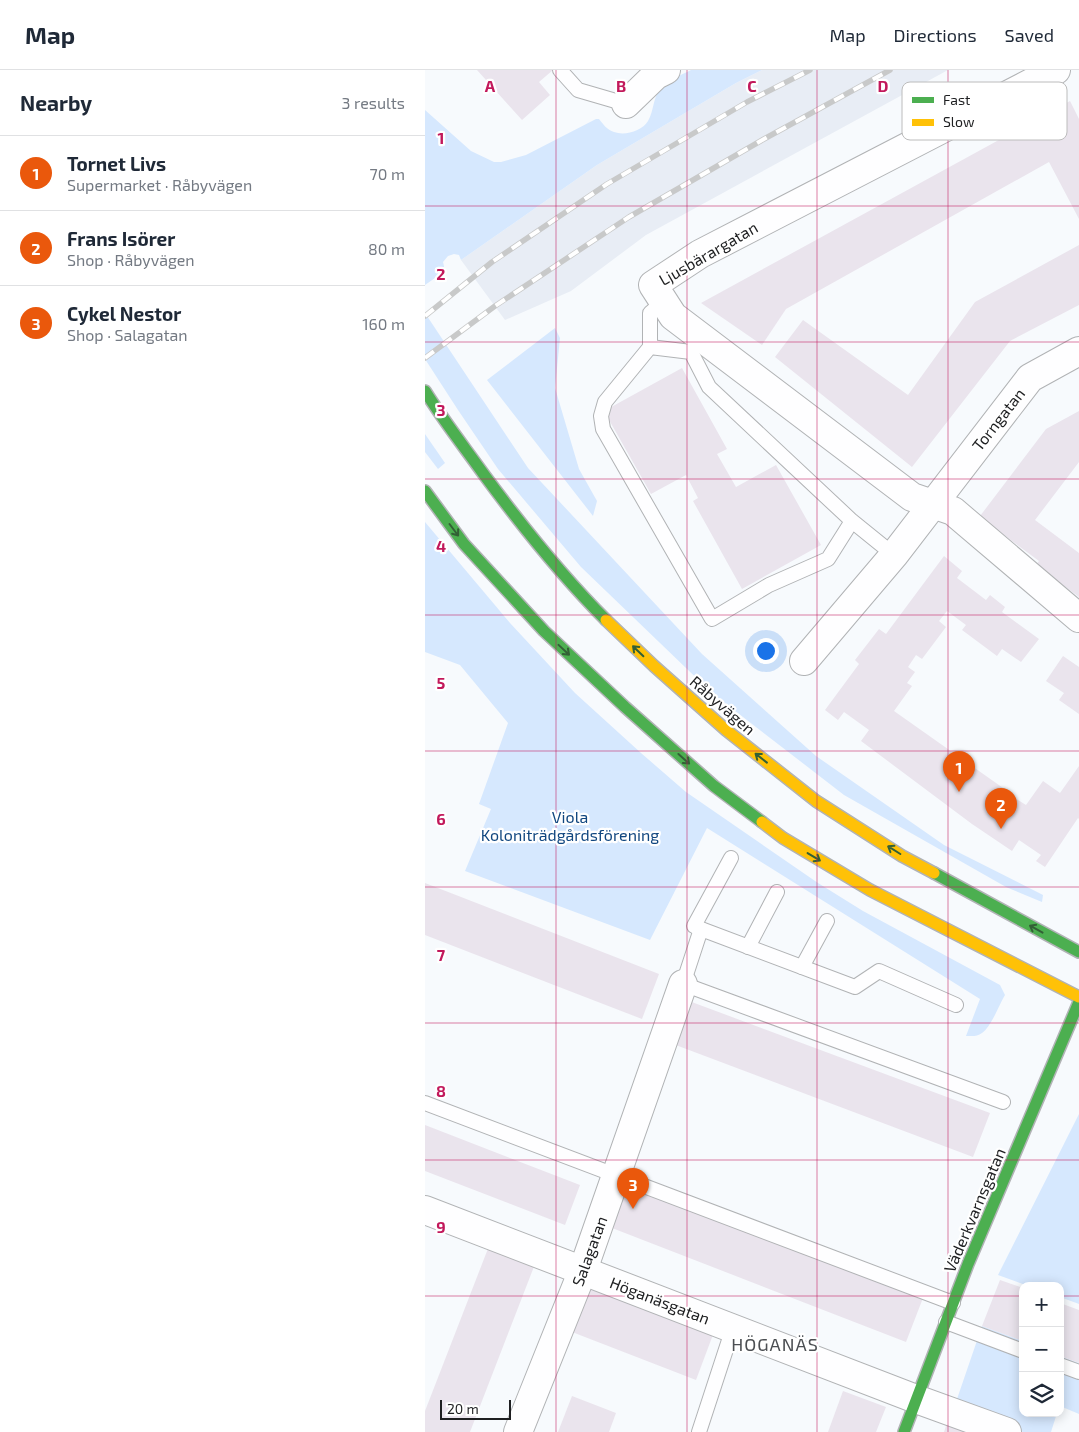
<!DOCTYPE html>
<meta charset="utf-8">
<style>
:root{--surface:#fff;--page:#f6f6f7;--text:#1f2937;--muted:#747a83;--line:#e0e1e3;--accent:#ea580c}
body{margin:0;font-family:"Exo 2",sans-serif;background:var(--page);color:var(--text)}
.controls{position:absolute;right:15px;bottom:15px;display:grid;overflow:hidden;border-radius:10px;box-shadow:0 2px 12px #0003}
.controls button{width:45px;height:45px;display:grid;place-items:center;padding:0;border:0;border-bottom:1px solid var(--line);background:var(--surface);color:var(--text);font:25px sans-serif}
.scale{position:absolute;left:15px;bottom:12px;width:71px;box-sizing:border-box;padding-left:5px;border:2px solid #1e1f21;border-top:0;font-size:14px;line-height:18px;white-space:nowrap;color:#1e1f21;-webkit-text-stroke:4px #fff;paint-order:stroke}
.you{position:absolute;left:340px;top:580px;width:18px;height:18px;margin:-12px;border:4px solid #fff;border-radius:50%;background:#1a73e8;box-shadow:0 0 0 8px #1a73e833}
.badge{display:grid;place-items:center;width:32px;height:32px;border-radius:50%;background:var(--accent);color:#fff;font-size:16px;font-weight:700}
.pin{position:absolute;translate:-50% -41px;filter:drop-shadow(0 1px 2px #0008)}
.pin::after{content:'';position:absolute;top:26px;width:18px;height:15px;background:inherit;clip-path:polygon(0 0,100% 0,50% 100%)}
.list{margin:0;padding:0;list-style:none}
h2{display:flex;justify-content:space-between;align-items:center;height:65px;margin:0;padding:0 20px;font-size:21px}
h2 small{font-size:16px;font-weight:400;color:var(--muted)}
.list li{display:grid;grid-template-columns:32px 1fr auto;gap:15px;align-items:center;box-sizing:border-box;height:75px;padding:0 20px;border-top:1px solid var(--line)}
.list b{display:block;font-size:19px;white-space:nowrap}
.list p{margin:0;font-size:16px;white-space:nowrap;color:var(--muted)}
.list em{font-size:16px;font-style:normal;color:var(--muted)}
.icon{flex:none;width:28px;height:28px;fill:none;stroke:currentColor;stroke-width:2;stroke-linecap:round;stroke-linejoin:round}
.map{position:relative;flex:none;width:654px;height:1362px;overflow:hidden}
header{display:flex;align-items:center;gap:30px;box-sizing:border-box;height:70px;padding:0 25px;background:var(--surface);border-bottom:1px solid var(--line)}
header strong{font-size:24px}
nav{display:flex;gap:28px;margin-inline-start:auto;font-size:18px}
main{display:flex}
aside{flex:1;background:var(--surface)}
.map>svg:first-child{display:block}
.built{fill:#e8edf5}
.green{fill:#d6e8fe}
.building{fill:#eae4ed}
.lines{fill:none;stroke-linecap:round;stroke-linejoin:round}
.lane-casing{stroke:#b1b3b5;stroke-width:16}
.street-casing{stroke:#b1b3b5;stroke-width:30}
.fast-casing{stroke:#b1b3b5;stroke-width:14}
.slow-casing{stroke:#b1b3b5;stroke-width:14}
.lane{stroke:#fefeff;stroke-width:14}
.street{stroke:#fefeff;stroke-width:28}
.fast{stroke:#4caf50;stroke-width:11}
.slow{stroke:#ffc107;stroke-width:11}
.rail-casing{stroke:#c8c9c9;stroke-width:5.5}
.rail{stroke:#fff;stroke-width:4;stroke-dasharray:11;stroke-linecap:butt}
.oneway{stroke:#336036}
.grid{fill:none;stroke:#c2185b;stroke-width:1;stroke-opacity:0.55}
.labels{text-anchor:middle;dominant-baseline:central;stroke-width:4.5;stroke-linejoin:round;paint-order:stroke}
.street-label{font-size:16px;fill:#1e1f21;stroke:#fff}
.park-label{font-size:16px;fill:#10467f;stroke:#fff}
.neighbourhood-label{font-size:18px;letter-spacing:1px;fill:#4c4f53;stroke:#fff}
.key{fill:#fff;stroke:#bcbcbc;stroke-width:1}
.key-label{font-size:14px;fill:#1e1f21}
.grid-label{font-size:16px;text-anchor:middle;font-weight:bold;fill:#c2185b;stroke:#fff;stroke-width:4.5;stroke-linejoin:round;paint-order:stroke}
</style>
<header>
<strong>Map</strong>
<nav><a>Map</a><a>Directions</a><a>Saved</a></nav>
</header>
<main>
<aside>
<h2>Nearby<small>3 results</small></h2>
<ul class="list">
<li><span class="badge">1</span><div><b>Tornet Livs</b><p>Supermarket · Råbyvägen</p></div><em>70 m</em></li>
<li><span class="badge">2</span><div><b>Frans Isörer</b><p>Shop · Råbyvägen</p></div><em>80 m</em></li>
<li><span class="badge">3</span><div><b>Cykel Nestor</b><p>Shop · Salagatan</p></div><em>160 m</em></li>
</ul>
</aside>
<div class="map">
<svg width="654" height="1362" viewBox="0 0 654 1362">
<rect width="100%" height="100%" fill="#f7fafd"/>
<!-- built -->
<polygon class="built" points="337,0 523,0 221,165 146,221 80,250 36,190 172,95 311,13"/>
<!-- green -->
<g class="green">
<path d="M266 0H337L311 13 172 95 36 190 34 185 29 184 23 186 18 192 20 201 0 215V40L46 81 69 92H76L101 85 171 49H174C178 54 182 60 189 62 200 66 217 61 223 51 229 41 228 26 236 18 244 10 256 5 266 0Z"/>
<polygon points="0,243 103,398 277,584 391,686 519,775 618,825 617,832 581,817 419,725 287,623 156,497 73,399 33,340 0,289"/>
<polygon points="130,258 135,268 130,318 154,399 172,431 168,446 62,310"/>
<polygon points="0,364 20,393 13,399 0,382"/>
<path d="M0 452 85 553 150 623 216 683 261 722 393 813 438 841 575 915 580 925C574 935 566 957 557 963 552 967 547 966 541 966L555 929 282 758 225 870 40 801 66 739 54 734 83 653 35 595 0 582Z"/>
<polygon points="654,1044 654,1234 635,1227 635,1216 603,1216 573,1205"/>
<polygon points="557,1256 598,1271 598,1343 632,1343 626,1362 598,1362 536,1338 532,1329"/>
<polygon points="635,1286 654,1293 654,1344 635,1336"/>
</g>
<!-- building -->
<g class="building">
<polygon points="52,0 128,0 114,12 125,25 97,50"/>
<polygon points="645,31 654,49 654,149 624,92 361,239 337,275 276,233"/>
<polygon points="654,175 654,235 585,271 487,397 350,287 378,250 483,325 550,232"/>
<polygon points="257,298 302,379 292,384 311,417 351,395 396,475 317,519 268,431 273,428 261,405 226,424 179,341"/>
<polygon points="654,341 654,392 610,450 654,483 654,527 623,504 620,509 607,500 614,491 575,462 569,469 549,454 621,359"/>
<polygon points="519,486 537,501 532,508 561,530 565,525 580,537 577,542 614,569 596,592 577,579 572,586 537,560 541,555 522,541 514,551 521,557 497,589 491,585 483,597 490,602 482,613 487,616 469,641 588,725 582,733 586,735 590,728 601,735 618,711 635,723 654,696 654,749 653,748 620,797 611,791 616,785 594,770 587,781 547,754 436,671 444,660 419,642 413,650 400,640 434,594 430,590 454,559 461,564"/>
<polygon points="638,586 654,597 654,644 634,630 639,623 621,611"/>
<polygon points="0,813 234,904 217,949 0,865"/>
<polygon points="264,931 565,1043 548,1087 248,974"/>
<polygon points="0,1055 155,1115 140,1155 0,1101"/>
<polygon points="204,1114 498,1228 481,1272 187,1158"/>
<polygon points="64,1176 110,1194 45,1362 0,1362 0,1341"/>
<polygon points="575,1210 598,1218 598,1271 557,1256"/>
<polygon points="166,1213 289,1262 271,1310 147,1262"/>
<polygon points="635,1233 654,1240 654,1293 635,1286"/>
<polygon points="418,1321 461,1337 451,1362 403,1362"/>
<polygon points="147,1326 191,1343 184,1362 133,1362"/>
<polygon points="522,1353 545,1362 519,1362"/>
</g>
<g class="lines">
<!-- lane casing -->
<g class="lane-casing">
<g id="lane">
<polyline points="135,0 153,20 201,34"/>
<polyline points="225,277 225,243 239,231"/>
<polyline points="427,451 403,489 344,515 287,549 178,359 176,346 180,332 225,277 266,282 284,317 427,451 469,485"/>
<polyline points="276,859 269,856 306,788"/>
<polyline points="323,877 352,822"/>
<polyline points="377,897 402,851"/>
<polyline points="531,935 454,901 430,917 276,859 258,914 578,1032"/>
<polyline points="0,1033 528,1233"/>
<polyline points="521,1252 598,1281"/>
<polyline points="635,1295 654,1302"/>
<polyline points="274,1362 308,1258"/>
</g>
</g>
<!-- street casing -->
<g class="street-casing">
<g id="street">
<polyline points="631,0 275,184 228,215 248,246 487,427 528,441 654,548"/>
<polyline points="201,34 231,5 241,0"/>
<polyline points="379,591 469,485 605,308 654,281"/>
<polyline points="0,1140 491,1329 582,1362"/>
<polyline points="93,1362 158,1200 258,914"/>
</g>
</g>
<!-- fast casing -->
<g class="fast-casing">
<g id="fast">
<path d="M0 321C18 350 40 378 60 406 97 456 137 506 181 550"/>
<polyline points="0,421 39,474 119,561 200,637 289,716 337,752"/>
<polyline points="509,803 654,882"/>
<polyline points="479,1362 543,1194 654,932"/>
</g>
</g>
<!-- slow casing -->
<g class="slow-casing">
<g id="slow">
<polyline points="181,550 229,596 301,660 391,731 477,786 509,803"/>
<polyline points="337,752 358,768 445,820 654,927"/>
</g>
</g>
<!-- lane -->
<use href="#lane" class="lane"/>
<!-- street -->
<use href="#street" class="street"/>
<!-- fast -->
<use href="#fast" class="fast"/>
<!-- slow -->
<use href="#slow" class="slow"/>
<!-- rail casing -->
<g class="rail-casing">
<g id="rail">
<polyline points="0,246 67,192 182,114 322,32 385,0"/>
<polyline points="0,288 70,236 204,147 339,69 465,0"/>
</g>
</g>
<!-- rail -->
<use href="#rail" class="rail"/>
</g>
<!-- one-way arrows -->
<defs><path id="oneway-shaft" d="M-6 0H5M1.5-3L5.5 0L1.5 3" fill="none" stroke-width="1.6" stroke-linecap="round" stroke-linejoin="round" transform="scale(1.25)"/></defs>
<g class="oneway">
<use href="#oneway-shaft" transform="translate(29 460) rotate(53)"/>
<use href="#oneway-shaft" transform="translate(139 580) rotate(43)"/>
<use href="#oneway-shaft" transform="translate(213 581) rotate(-136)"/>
<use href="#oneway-shaft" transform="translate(336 688) rotate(-142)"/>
<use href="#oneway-shaft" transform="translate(259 689) rotate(42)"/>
<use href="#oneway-shaft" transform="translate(469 780) rotate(-148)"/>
<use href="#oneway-shaft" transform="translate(389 787) rotate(31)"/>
<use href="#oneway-shaft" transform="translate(611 859) rotate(-151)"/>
</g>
<!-- grid -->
<path class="grid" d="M131 0V1362M262 0V1362M392 0V1362M523 0V1362M0 136H654M0 272H654M0 409H654M0 545H654M0 681H654M0 817H654M0 953H654M0 1090H654M0 1226H598M635 1226H654"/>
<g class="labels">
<!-- street labels -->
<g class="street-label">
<text transform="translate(283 183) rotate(-30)">Ljusbärargatan</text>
<text transform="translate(573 349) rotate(-52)">Torngatan</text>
<text transform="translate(298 635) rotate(41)">Råbyvägen</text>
<text transform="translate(549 1140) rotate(-67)">Väderkvarnsgatan</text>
<text transform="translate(164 1181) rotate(-70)">Salagatan</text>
<text transform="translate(235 1230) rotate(21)">Höganäsgatan</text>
</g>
<!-- park labels -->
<g class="park-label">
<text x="145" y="746">Viola<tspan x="145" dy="18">Koloniträdgårdsförening</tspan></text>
</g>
<!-- neighbourhood labels -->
<g class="neighbourhood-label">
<text x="350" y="1274">HÖGANÄS</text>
</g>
</g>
<!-- legend -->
<rect x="477" y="12" width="165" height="58" rx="8" class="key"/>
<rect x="487" y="27" width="22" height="6" fill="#4caf50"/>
<rect x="487" y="49" width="22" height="7" fill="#ffc107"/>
<g class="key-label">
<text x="518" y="35">Fast</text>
<text x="518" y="57">Slow</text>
</g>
<g class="grid-label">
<text x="65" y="22">A</text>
<text x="196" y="22">B</text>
<text x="327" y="22">C</text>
<text x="458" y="22">D</text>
<text x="16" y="74">1</text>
<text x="16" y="210">2</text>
<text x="16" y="346">3</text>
<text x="16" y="482">4</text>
<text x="16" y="619">5</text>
<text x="16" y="755">6</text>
<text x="16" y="891">7</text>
<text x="16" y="1027">8</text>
<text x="16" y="1163">9</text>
</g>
</svg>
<div class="controls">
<button>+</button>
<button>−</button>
<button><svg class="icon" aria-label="layers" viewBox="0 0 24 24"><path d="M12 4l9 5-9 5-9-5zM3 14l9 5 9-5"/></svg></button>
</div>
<div class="scale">20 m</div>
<div class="you"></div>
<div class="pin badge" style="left:534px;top:722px">1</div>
<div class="pin badge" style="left:576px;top:759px">2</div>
<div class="pin badge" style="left:208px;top:1139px">3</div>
</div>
</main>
